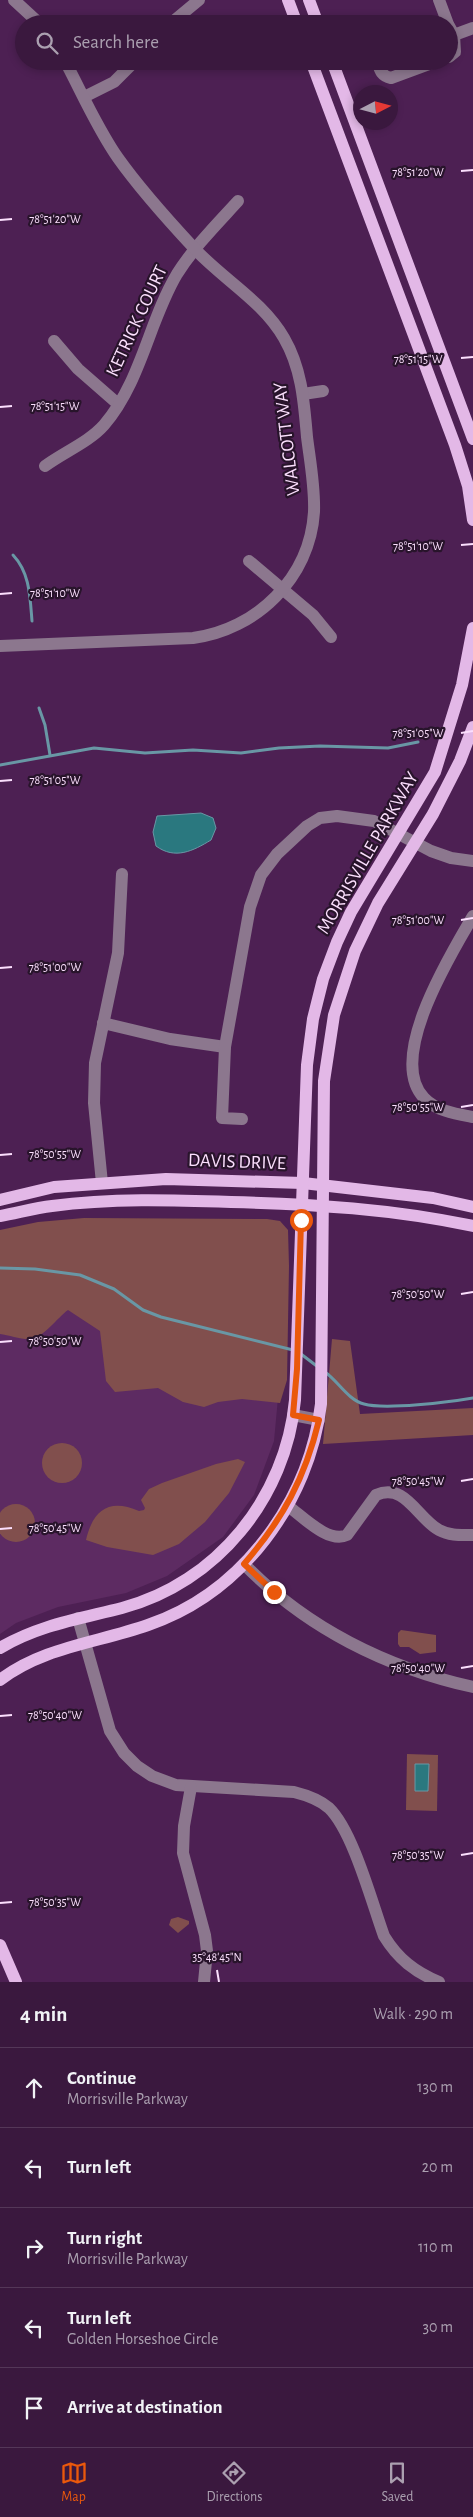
<!DOCTYPE html>
<meta charset="utf-8">
<style>
:root{--surface:#3a183e;--page:#412145;--text:#f1f3f6;--muted:#aba0b0;--line:#543758;--accent:#ea580c}
body{margin:0;font-family:"Alegreya Sans",sans-serif;background:var(--page);color:var(--text)}
.compass{position:absolute;left:353px;top:85px;width:45px;height:45px;border-radius:50%;background:var(--surface);box-shadow:0 2px 8px #0003;rotate:84deg}
.stop{position:absolute;width:15px;height:15px;margin:-11px;border:4px solid #ea580c;border-radius:50%;background:#fff}
.stop.end{background:#ea580c;border-color:#fff;box-shadow:0 1px 5px #0008}
.list{margin:0;padding:0;list-style:none}
h2{display:flex;justify-content:space-between;align-items:center;height:65px;margin:0;padding:0 20px;font-size:21px}
h2 small{font-size:16px;font-weight:400;color:var(--muted)}
.list li{display:grid;grid-template-columns:32px 1fr auto;gap:15px;align-items:center;box-sizing:border-box;height:80px;padding:0 20px;border-top:1px solid var(--line)}
.list b{display:block;font-size:19px;white-space:nowrap}
.list p{margin:0;font-size:16px;white-space:nowrap;color:var(--muted)}
.list em{font-size:16px;font-style:normal;color:var(--muted)}
.icon{flex:none;width:28px;height:28px;fill:none;stroke:currentColor;stroke-width:2;stroke-linecap:round;stroke-linejoin:round}
.map{position:relative;flex:none;width:473px;height:1982px;overflow:hidden}
.search{position:absolute;background:var(--surface);box-shadow:0 2px 8px #0003;left:15px;right:15px;top:15px;height:55px;display:flex;align-items:center;gap:12px;box-sizing:border-box;padding:0 18px;border-radius:28px;color:var(--muted);font-size:19px}
.sheet{height:465px;background:var(--surface)}
nav{display:flex;justify-content:space-around;align-items:center;box-sizing:border-box;height:70px;border-top:1px solid var(--line);background:var(--surface);font-size:14px;color:var(--muted)}
nav a{display:grid;justify-items:center;gap:2px}
nav .on{color:var(--accent)}
.map>svg:first-child{display:block}
.built{fill:#5d2b62}
.green{fill:#814f4d}
.water{fill:#2a787f;stroke:#6997a5}
.lines{fill:none;stroke-linecap:round;stroke-linejoin:round}
.stream{stroke:#6997a5;stroke-width:3}
.minor{stroke:#8c778e;stroke-width:12}
.major{stroke:#e3b8e7;stroke-width:12}
.route{stroke:#ea580c;stroke-width:6}
.ticks{fill:none;stroke:#fbdffd;stroke-width:2}
.labels{text-anchor:middle;dominant-baseline:central;stroke-width:4.5;stroke-linejoin:round;paint-order:stroke}
.street-label{font-size:19px;fill:#fbdffd;stroke:#28142b}
.ticks-label{font-size:12px;text-anchor:middle;fill:#fbdffd;stroke:#28142b;stroke-width:4.5;stroke-linejoin:round;paint-order:stroke}
</style>
<div class="map">
<svg width="473" height="1982" viewBox="0 0 473 1982">
<rect width="100%" height="100%" fill="#4d2053"/>
<!-- built -->
<polygon class="built" points="0,1286 280,1376 274,1441 254,1495 223,1537 167,1576 126,1593 58,1607 16,1623 0,1634"/>
<!-- green -->
<g class="green">
<path d="M84 1218 267 1219 280 1221 288 1230 289 1266 287 1380 280 1403 242 1399 218 1402 204 1407 183 1402 158 1388 115 1392 106 1381 100 1331 68 1310C57 1318 44 1337 31 1339 22 1340 9 1335 0 1334V1230L38 1222Z"/>
<polygon points="332,1339 350,1341 360,1414 473,1408 473,1435 323,1444"/>
<circle cx="62" cy="1463" r="20"/>
<path d="M238 1459 245 1462 229 1493 205 1522 179 1544 153 1555 107 1547 86 1540C93 1510 109 1498 139 1511L144 1510 145 1508 141 1500 149 1489 162 1483 216 1464Z"/>
<circle cx="16" cy="1523" r="19"/>
<polygon points="401,1630 436,1635 436,1652 420,1654 409,1647 400,1647 398,1644 398,1633"/>
<polygon points="407,1754 438,1755 437,1811 406,1810"/>
<polygon points="178,1917 189,1921 189,1924 178,1933 169,1925 171,1919"/>
</g>
<!-- water -->
<g class="water">
<path d="M201 813 213 818 216 828 211 840C193 851 175 860 156 846L153 832 157 816Z"/>
<polygon points="415,1764 429,1764 428,1791 415,1791"/>
</g>
<g class="lines">
<!-- stream -->
<g class="stream">
<path d="M13 555C30 573 30 597 32 621"/>
<polyline points="39,708 45,725 50,755"/>
<polyline points="0,765 94,748 145,753 193,750 241,753 279,748 320,746 388,748 418,742"/>
<polyline points="0,1268 35,1269 80,1275 114,1289 143,1310 161,1317 293,1350"/>
<polyline points="301,1354 318,1367"/>
<path d="M325 1372C338 1381 348 1400 364 1404 385 1410 450 1402 473 1398"/>
</g>
<!-- minor -->
<g class="minor">
<polyline points="14,0 40,24"/>
<polyline points="439,0 448,24"/>
<polyline points="170,24 199,0"/>
<polyline points="449,26 454,35 455,52 449,57"/>
<polyline points="454,35 473,28"/>
<path d="M377 61C380 70 381 76 391 78L437 61"/>
<polyline points="84,97 114,82 135,61"/>
<polyline points="54,341 78,369 118,404"/>
<polyline points="303,394 323,391"/>
<path d="M45 466C64 452 89 442 104 425 141 382 149 321 177 274 194 247 217 224 238 201"/>
<polyline points="249,561 313,615 331,637"/>
<path d="M0 646 193 638C256 630 310 578 314 512 315 487 310 461 307 437 304 403 302 369 284 338 262 300 222 279 193 247 167 219 140 189 118 158 97 128 82 93 65 61"/>
<path d="M473 916C451 954 386 1058 424 1098 436 1111 457 1114 473 1117"/>
<polyline points="103,1023 170,1039 225,1047"/>
<polyline points="242,1119 222,1118 225,1047 250,907 261,875 277,854 307,826 320,818 337,816 374,821 431,851 451,858 473,861"/>
<polyline points="102,1183 94,1103 95,1063 118,953 122,874"/>
<polyline points="293,1415 319,1420"/>
<path d="M288 1506C303 1517 329 1544 347 1535L376 1495C405 1482 417 1518 439 1530 450 1536 461 1535 473 1535"/>
<path d="M244 1564C306 1628 387 1668 473 1687"/>
<path d="M78 1618 110 1731 124 1753 137 1766 152 1776 176 1785 294 1792C306 1795 320 1800 329 1808 353 1831 372 1903 384 1936 398 1959 415 1972 439 1982"/>
<polyline points="191,1787 184,1826 183,1853 205,1935 207,1951 204,1982"/>
</g>
<!-- major -->
<g class="major">
<polyline points="288,0 297,24"/>
<polyline points="309,0 318,24"/>
<polyline points="311,61 455,445 468,486 473,520"/>
<polyline points="332,61 473,439"/>
<polyline points="0,1200 54,1187 166,1179 303,1183 433,1198 473,1207"/>
<path d="M0 1216C17 1213 35 1208 52 1206 111 1198 172 1200 231 1202 313 1204 393 1209 473 1226"/>
<path d="M0 1648C39 1625 79 1619 122 1608 217 1583 286 1497 295 1400L307 1065 313 1019 323 979 337 942 351 912 435 772 462 685 473 628"/>
<path d="M0 1680C43 1647 97 1643 148 1625 242 1593 309 1502 321 1404L324 1081 334 1015 355 951 378 903 433 814 460 761 473 727"/>
<polyline points="0,1945 16,1982"/>
</g>
</g>
<g class="lines">
<!-- route -->
<path class="route" d="M274 1592 244 1564C283 1519 305 1478 319 1420L293 1415 297 1369 301 1220"/>
</g>
<!-- ticks -->
<path class="ticks" d="M461 171 473 170M0 220 12 219M461 358 473 357M0 407 12 406M461 545 473 544M0 594 12 593M461 733 473 731M0 781 12 780M461 920 473 918M0 968 12 967M461 1107 473 1105M0 1155 12 1154M461 1294 473 1292M0 1342 12 1341M461 1481 473 1479M0 1529 12 1528M461 1668 473 1666M0 1716 12 1715M461 1855 473 1853M0 1903 12 1902M217 1970 219 1982"/>
<g class="labels">
<!-- street labels -->
<g class="street-label">
<text transform="translate(137 321) rotate(-65)">KETRICK COURT</text>
<text transform="translate(287 439) rotate(-97)">WALCOTT WAY</text>
<text transform="translate(368 853) rotate(-60)">MORRISVILLE PARKWAY</text>
<text transform="translate(237 1162) rotate(2)">DAVIS DRIVE</text>
</g>
</g>
<g class="ticks-label">
<text x="418" y="176">78°51'20"W</text>
<text x="55" y="223">78°51'20"W</text>
<text x="418" y="363">78°51'15"W</text>
<text x="55" y="410">78°51'15"W</text>
<text x="418" y="550">78°51'10"W</text>
<text x="55" y="597">78°51'10"W</text>
<text x="418" y="737">78°51'05"W</text>
<text x="55" y="784">78°51'05"W</text>
<text x="418" y="924">78°51'00"W</text>
<text x="55" y="971">78°51'00"W</text>
<text x="418" y="1111">78°50'55"W</text>
<text x="55" y="1158">78°50'55"W</text>
<text x="418" y="1298">78°50'50"W</text>
<text x="55" y="1345">78°50'50"W</text>
<text x="418" y="1485">78°50'45"W</text>
<text x="55" y="1532">78°50'45"W</text>
<text x="418" y="1672">78°50'40"W</text>
<text x="55" y="1719">78°50'40"W</text>
<text x="418" y="1859">78°50'35"W</text>
<text x="55" y="1906">78°50'35"W</text>
<text x="217" y="1961">35°48'45"N</text>
</g>
</svg>
<svg class="compass" viewBox="-18 -18 36 36"><path d="M0-13l5 13h-10z" fill="#e53935"/><path d="M0 13l5-13h-10z" fill="#aba0b0"/></svg>
<div class="stop" style="left:301px;top:1220px"></div>
<div class="stop end" style="left:274px;top:1592px"></div>
<div class="search"><svg class="icon" aria-label="search" viewBox="0 0 24 24"><circle cx="10" cy="10" r="6"/><path d="M15 15l6 6"/></svg>Search here</div>
</div>
<section class="sheet">
<h2>4 min<small>Walk · 290 m</small></h2>
<ul class="list">
<li><svg class="icon" aria-label="ahead" viewBox="0 0 24 24"><path d="M12 20V5M6 11l6-6 6 6"/></svg><div><b>Continue</b><p>Morrisville Parkway</p></div><em>130 m</em></li>
<li><svg class="icon" aria-label="left" viewBox="0 0 24 24"><path d="M17 20v-9H6M10 6l-5 5 5 5"/></svg><div><b>Turn left</b></div><em>20 m</em></li>
<li><svg class="icon" aria-label="right" viewBox="0 0 24 24"><path d="M7 20v-9h11M14 6l5 5-5 5"/></svg><div><b>Turn right</b><p>Morrisville Parkway</p></div><em>110 m</em></li>
<li><svg class="icon" aria-label="left" viewBox="0 0 24 24"><path d="M17 20v-9H6M10 6l-5 5 5 5"/></svg><div><b>Turn left</b><p>Golden Horseshoe Circle</p></div><em>30 m</em></li>
<li><svg class="icon" aria-label="arrive" viewBox="0 0 24 24"><path d="M6 21V4h12l-3 4 3 4H6"/></svg><div><b>Arrive at destination</b></div></li>
</ul>
</section>
<nav>
<a class="on"><svg class="icon" aria-label="map" viewBox="0 0 24 24"><path d="M3 6l6-2 6 2 6-2v14l-6 2-6-2-6 2zM9 4v14M15 6v14"/></svg>Map</a>
<a><svg class="icon" aria-label="directions" viewBox="0 0 24 24"><path d="M12 3l9 9-9 9-9-9zM9 14v-3h6M13 9l2 2-2 2"/></svg>Directions</a>
<a><svg class="icon" aria-label="saved" viewBox="0 0 24 24"><path d="M7 4h10v16l-5-4-5 4z"/></svg>Saved</a>
</nav>
